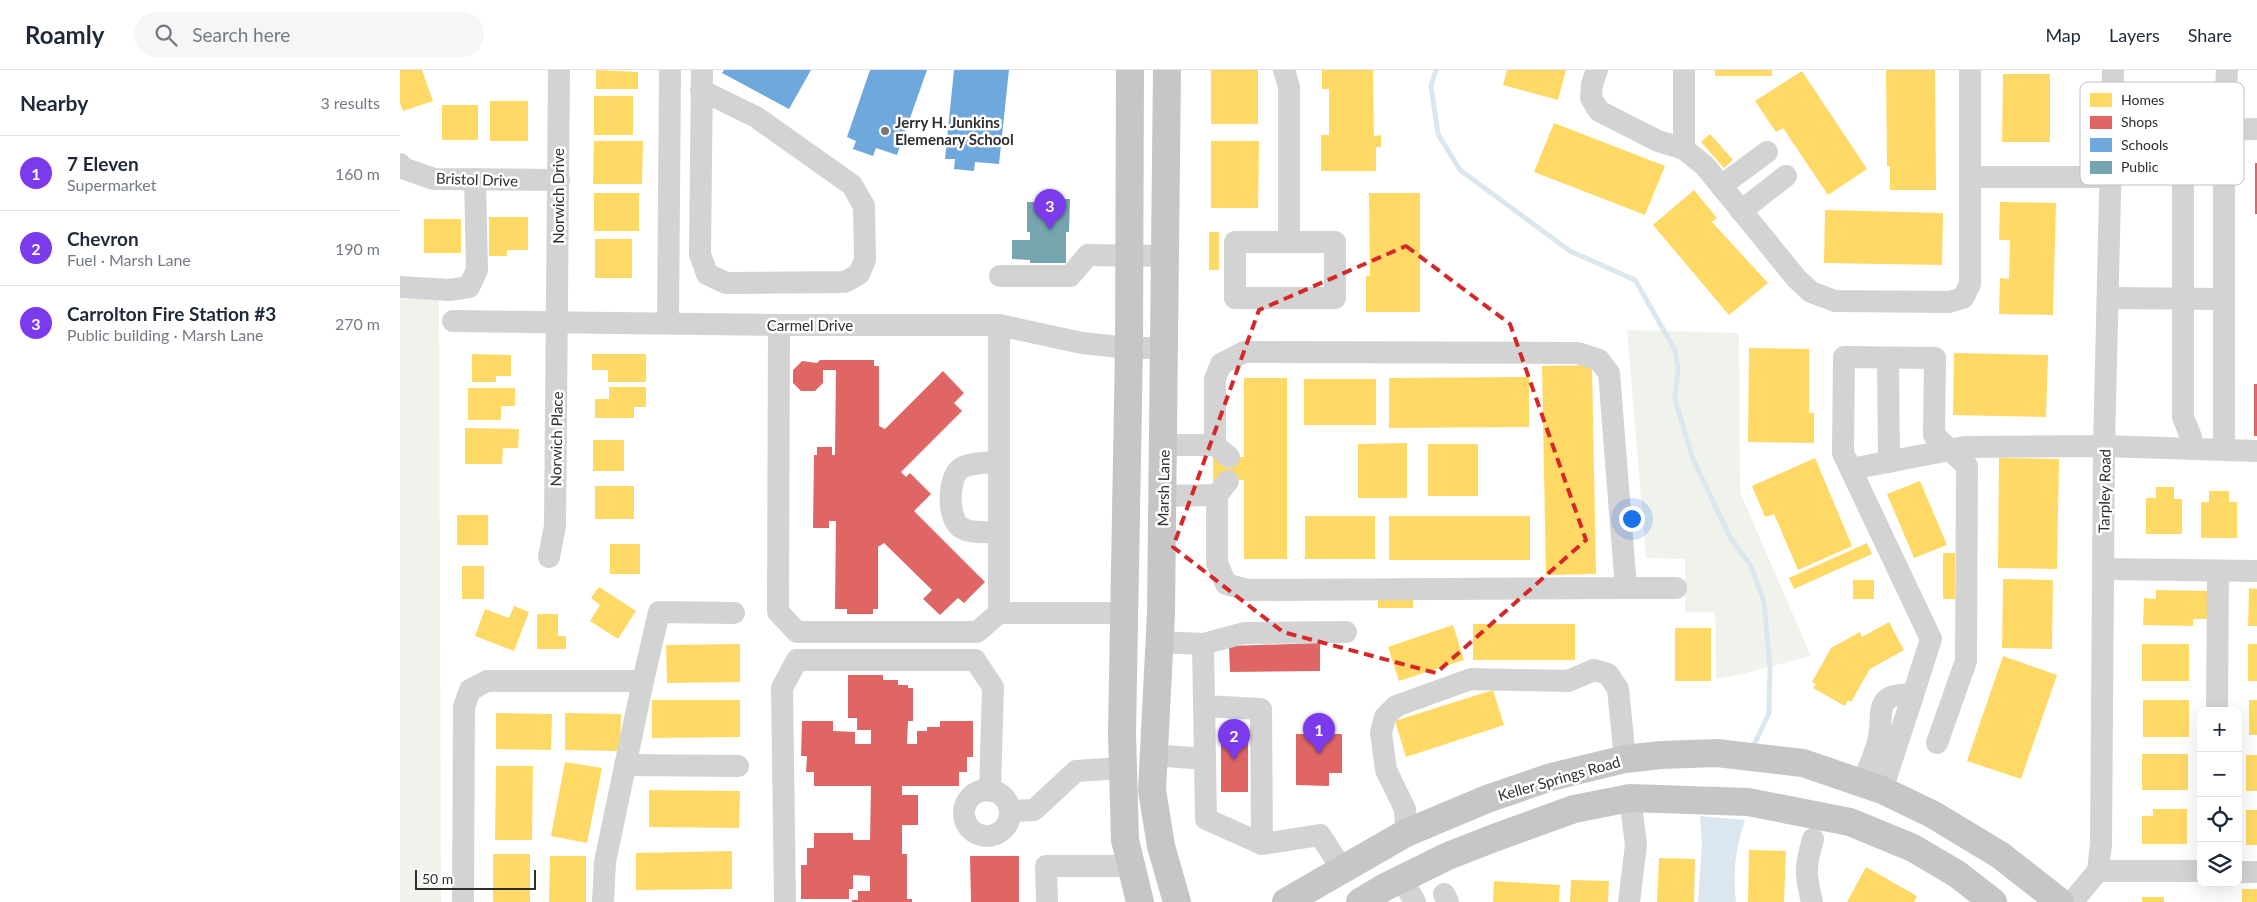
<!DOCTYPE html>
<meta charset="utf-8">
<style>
:root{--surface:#fff;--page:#f6f6f7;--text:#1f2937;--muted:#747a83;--line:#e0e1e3;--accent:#7c3aed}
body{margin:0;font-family:Lato,sans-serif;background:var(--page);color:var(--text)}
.controls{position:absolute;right:15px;bottom:15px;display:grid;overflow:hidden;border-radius:10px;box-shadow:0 5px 20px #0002}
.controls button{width:45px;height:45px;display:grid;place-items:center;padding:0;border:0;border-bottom:1px solid var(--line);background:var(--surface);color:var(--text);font:25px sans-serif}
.scale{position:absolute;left:15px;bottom:12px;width:121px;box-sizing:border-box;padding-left:5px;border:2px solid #2e2e2e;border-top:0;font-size:14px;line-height:18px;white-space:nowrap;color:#2e2e2e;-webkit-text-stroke:4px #fff;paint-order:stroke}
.you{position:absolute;left:1231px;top:448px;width:18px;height:18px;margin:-12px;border:4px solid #fff;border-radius:50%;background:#1a73e8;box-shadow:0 0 0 8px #1a73e833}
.badge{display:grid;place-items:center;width:32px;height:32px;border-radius:50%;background:var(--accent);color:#fff;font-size:16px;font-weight:700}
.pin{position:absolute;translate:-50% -41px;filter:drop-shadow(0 1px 2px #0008)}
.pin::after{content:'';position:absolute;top:26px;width:18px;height:15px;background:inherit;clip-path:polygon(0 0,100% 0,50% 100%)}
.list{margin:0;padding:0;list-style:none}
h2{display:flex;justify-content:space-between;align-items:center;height:65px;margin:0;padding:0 20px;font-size:21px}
h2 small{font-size:16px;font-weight:400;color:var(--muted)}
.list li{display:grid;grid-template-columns:32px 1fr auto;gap:15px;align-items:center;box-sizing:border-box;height:75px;padding:0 20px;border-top:1px solid var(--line)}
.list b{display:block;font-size:19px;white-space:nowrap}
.list p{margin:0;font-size:16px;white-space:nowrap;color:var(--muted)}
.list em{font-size:16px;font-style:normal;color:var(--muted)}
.icon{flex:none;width:28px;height:28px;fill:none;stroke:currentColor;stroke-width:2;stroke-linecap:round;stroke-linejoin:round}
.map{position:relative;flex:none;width:1857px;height:832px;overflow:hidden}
header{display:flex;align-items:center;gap:30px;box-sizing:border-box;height:70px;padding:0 25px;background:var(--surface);border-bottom:1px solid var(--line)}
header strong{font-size:24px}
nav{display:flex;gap:28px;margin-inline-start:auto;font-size:18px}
.search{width:350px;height:45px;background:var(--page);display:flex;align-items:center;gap:12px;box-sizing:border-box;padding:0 18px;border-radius:28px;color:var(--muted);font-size:19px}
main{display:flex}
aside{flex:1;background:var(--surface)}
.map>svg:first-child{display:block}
.green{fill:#f0f3ec}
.water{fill:#dbe7ef}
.homes{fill:#ffd966}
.shops{fill:#e06666}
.schools{fill:#6fa8dc}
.public{fill:#76a5af}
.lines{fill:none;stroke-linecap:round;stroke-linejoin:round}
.stream{stroke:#dbe7ef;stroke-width:5}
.minor{stroke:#d3d3d3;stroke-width:22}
.major{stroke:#c6c6c6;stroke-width:28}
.marked{fill:none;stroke:#d62828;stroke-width:4;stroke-dasharray:10 6;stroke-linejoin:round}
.poi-dot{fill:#777;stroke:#fff;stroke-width:2}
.labels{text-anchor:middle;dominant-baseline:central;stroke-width:5;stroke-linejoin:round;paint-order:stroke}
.poi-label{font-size:15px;font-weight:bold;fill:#2e2e2e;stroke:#fff;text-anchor:start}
.street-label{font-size:15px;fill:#2e2e2e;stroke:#fff}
.key{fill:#fff;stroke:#c0c0c0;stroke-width:1}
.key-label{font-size:14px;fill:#2e2e2e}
</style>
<header>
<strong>Roamly</strong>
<div class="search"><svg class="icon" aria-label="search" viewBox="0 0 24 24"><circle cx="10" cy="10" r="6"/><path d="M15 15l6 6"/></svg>Search here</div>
<nav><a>Map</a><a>Layers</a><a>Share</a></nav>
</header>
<main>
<aside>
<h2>Nearby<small>3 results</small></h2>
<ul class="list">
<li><span class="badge">1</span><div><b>7 Eleven</b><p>Supermarket</p></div><em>160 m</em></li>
<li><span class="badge">2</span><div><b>Chevron</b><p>Fuel · Marsh Lane</p></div><em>190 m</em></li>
<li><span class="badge">3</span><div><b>Carrolton Fire Station #3</b><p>Public building · Marsh Lane</p></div><em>270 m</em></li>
</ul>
</aside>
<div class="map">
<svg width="1857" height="832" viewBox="0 0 1857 832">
<rect width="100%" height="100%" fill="#fff"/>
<!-- green -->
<g class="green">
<polygon points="0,229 39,230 41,832 0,832"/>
<polygon points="1227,260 1339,263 1340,422 1411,586 1342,604 1316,609 1315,542 1285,542 1285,489 1246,488"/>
</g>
<!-- water -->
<path class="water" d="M1300 746 1345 750C1335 781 1333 800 1336 832H1298L1302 774Z"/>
<!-- homes -->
<g class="homes">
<polygon points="0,0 22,0 33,31 3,41 0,33"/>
<polygon points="196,0 238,2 238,19 196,19"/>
<rect x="811" y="0" width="47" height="54"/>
<polygon points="922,0 973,0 974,66 981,65 981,77 976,77 976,101 921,101 921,65 929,65 929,19 922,19"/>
<polygon points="1107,0 1166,0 1158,30 1103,15"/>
<rect x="1315" y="0" width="57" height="6"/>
<polygon points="1486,0 1535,0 1536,120 1490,120 1490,96 1487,96"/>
<polygon points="1402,1 1467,99 1428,125 1383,58 1376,62 1355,31"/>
<polygon points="1603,4 1650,4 1650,72 1602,72"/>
<rect x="194" y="26" width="39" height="39"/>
<rect x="90" y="31" width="38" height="40"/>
<rect x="42" y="35" width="36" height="35"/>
<polygon points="1154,53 1265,96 1245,145 1134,102"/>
<polygon points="1310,64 1333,90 1324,98 1301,72"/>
<polygon points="194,71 243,71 242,114 193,114"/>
<polygon points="811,71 859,71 858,138 811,138"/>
<polygon points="1294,120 1317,148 1312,152 1368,213 1329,245 1253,155"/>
<rect x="194" y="123" width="45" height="38"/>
<polygon points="969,123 1020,123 1020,242 966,242 966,206 970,206"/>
<polygon points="1600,132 1656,133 1653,245 1599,244 1600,208 1609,209 1610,170 1599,170"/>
<polygon points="1425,140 1543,143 1542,195 1424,193"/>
<polygon points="89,147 128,147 128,180 107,180 107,186 89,186"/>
<rect x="24" y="149" width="37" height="34"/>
<rect x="809" y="162" width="10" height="38"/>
<rect x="195" y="169" width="37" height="39"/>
<polygon points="1349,278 1409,279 1409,343 1414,343 1414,373 1348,372"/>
<polygon points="1554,283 1648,285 1646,347 1553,345"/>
<polygon points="72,284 111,285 111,306 96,306 96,312 72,312"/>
<polygon points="192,284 246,284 246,312 208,312 208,300 192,300"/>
<polygon points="1192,295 1196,504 1146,505 1142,296"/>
<polygon points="1129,307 1129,357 989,358 989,308"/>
<polygon points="844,308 887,308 887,489 844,489 844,410 813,411 813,387 844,387"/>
<rect x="904" y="309" width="72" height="46"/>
<polygon points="209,317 246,317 246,337 234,337 234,348 195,348 195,329 209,329"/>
<polygon points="68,318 115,318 115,336 101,336 101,350 68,350"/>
<polygon points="65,358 119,359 118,378 103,378 102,394 65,394"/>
<rect x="193" y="370" width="31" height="31"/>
<polygon points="1007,373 1007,428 958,428 958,374"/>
<rect x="1028" y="374" width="50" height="52"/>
<polygon points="1415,388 1452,476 1398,500 1374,444 1365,447 1352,416"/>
<polygon points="1599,388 1659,389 1657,499 1598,498"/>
<polygon points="1520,411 1547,475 1514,488 1487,424"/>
<rect x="195" y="416" width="39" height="33"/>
<polygon points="1756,417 1774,417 1774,429 1782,429 1782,464 1746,464 1746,428 1756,428"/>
<polygon points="1809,421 1829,421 1829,432 1837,432 1837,468 1801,468 1801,432 1809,432"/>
<rect x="57" y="445" width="31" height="30"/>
<rect x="905" y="446" width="70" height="43"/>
<rect x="989" y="446" width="141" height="44"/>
<polygon points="1467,473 1472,484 1394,519 1389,508"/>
<rect x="210" y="474" width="30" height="30"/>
<rect x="1543" y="483" width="12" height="46"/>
<rect x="62" y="496" width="22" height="33"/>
<polygon points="1603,509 1653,510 1652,579 1602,578"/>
<rect x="1453" y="510" width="21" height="19"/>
<polygon points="199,517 236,541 218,569 190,551 200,535 191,528"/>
<polygon points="1849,518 1857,519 1857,556 1848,556"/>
<polygon points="1756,520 1809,521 1809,549 1793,549 1793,556 1743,555 1744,528 1756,529"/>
<rect x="978" y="530" width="35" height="8"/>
<polygon points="114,536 129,542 114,581 75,566 85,539 109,548"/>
<polygon points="137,544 158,544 158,566 166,566 166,579 137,579"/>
<polygon points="1489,552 1504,580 1470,599 1451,632 1448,630 1445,636 1413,618 1416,614 1412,612 1431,578 1460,562 1462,567"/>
<rect x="1073" y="554" width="102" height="36"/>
<polygon points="1053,555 1064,590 999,611 988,577"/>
<rect x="1275" y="558" width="36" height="53"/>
<polygon points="340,574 340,612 267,613 266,575"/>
<rect x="1742" y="574" width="47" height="37"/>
<rect x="1848" y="574" width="9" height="37"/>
<polygon points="1603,586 1657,605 1621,709 1567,691"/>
<polygon points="1093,620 1104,655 1006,687 995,651"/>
<polygon points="252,630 340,630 340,667 252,668"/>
<rect x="1743" y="630" width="46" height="37"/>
<rect x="1849" y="630" width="8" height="35"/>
<polygon points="96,643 152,644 151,680 96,679"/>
<polygon points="165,643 221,644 220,681 165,680"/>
<rect x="1742" y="684" width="46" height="36"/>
<rect x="1846" y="685" width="11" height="36"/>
<polygon points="165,692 202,698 187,773 151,766"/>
<polygon points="96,696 133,696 132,770 95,770"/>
<polygon points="249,720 340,721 339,758 249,757"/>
<polygon points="1753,739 1787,739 1787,774 1742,774 1742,746 1753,746"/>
<rect x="1846" y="740" width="11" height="35"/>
<rect x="1838" y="745" width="3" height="25"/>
<polygon points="1349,780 1386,781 1384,832 1348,832"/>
<polygon points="332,781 332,819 236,820 236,783"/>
<rect x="93" y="784" width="37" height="48"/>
<polygon points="150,786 186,786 186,832 149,832"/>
<polygon points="1259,788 1295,789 1294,832 1257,832"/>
<polygon points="1466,797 1517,826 1514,832 1447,832"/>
<polygon points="1171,810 1209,811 1208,832 1170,832"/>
<polygon points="1094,811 1160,815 1159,832 1093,832"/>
<rect x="1842" y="819" width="15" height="13"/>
<rect x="1742" y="827" width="22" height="5"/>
</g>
<!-- shops -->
<g class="shops">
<rect x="1855" y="93" width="2" height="51"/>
<polygon points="420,290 474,290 474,296 479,296 479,356 485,359 543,301 564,323 554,333 562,341 501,402 506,407 510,403 531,424 514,441 585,512 564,533 558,528 540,545 523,529 532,520 484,473 478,477 478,539 473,539 473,544 447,544 447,539 435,539 436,451 429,451 429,458 413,458 414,385 417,385 417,377 432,377 432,385 435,385 436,300 423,300 423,313 415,321 401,321 393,313 393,300 402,291 417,293"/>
<rect x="1854" y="314" width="3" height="52"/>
<polygon points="920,573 920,601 830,602 829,576"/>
<polygon points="448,605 483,605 483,610 498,610 498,615 508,615 508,618 513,618 513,651 508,651 507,674 517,674 517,661 527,661 527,657 540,657 540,651 573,651 573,687 567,687 567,702 559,702 559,716 502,716 502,725 518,725 518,755 502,755 502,784 507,784 507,829 512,829 512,832 452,832 452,830 458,830 458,821 470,821 470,806 453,805 453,819 449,819 449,829 401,829 401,795 407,795 407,778 414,778 414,763 453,763 453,770 470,770 471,716 414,716 414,702 406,702 407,686 401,686 402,651 433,651 433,661 455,662 455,674 471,674 471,660 457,660 457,648 448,648"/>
<rect x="821" y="659" width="27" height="63"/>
<polygon points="896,664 942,664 942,703 929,703 929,716 896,715"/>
<polygon points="570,786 619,786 619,832 571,832"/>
</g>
<!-- schools -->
<g class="schools">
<polygon points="324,0 411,0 389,39 322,3"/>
<polygon points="470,0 527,0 497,85 476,78 473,86 453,79 456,71 447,67"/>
<polygon points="554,0 609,0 599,94 575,92 574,101 554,99 555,89 545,89"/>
</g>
<!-- public -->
<polygon class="public" points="645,129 670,129 669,162 666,162 666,193 630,193 630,190 612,189 612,170 630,170 630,162 627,162 627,132 645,132"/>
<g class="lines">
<!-- stream -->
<polyline class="stream" points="1036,0 1031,16 1038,64 1060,100 1170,181 1235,210 1275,280 1278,298 1275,329 1292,387 1330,467 1351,496 1364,532 1370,598 1369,643 1353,677"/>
<!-- minor -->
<g class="minor">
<polyline points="884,0 889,17 889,172"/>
<polyline points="1197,0 1192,14 1191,28 1199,41 1258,71 1284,79 1305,96 1396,208 1411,222 1435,231 1549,232 1563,228 1570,214 1570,0"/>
<polyline points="301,20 356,47 452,115 464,136 465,190 459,204 445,212 326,213 307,204 300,184 302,0"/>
<polyline points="1284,79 1284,0"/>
<polyline points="0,94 5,99 34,109 159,110"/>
<polyline points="1570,107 1711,107"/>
<polyline points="1321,116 1367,82"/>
<polyline points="1341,141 1386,106"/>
<rect x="835" y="172" width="100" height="56"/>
<polyline points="600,206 670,206 688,185 765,186"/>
<polyline points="0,217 49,220 69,217 77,200 75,109"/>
<polyline points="1708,228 1824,229 1824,380"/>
<polyline points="1824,229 1824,59 1827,0"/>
<polyline points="53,251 379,255 599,255 682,273 729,278 764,278"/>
<polyline points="268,253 270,0"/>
<polyline points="379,255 378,542 397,562 577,562 599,543 723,543"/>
<polyline points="1488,288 1489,392"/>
<polyline points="763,375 815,375"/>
<polyline points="1791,379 1791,367 1783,347 1783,61 1857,59"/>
<polyline points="1451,399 1565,377 1704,376 1857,381"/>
<polyline points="828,411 817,425 817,493 826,514 848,520 1226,518 1209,303 1199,290 1178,283 844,282 821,294 815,309 815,375 829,387"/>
<polyline points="763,426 817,425"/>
<path d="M599 462C587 462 570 464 560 457 547 447 548 408 560 399 569 392 588 393 599 392"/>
<polyline points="149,487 155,456 159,0"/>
<polyline points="1703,499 1857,501"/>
<polyline points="1226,518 1276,518"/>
<polyline points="599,543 599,255"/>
<polyline points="760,572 803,574 806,749 862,774 920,765 942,799"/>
<polyline points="803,574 844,563 946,562"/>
<polyline points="1513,625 1531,569 1443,383 1444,287 1535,288 1534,365 1567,396 1566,591 1537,673"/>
<polyline points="804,636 861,639 862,774"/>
<polyline points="1817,641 1818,501"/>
<polyline points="753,685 805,689"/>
<polyline points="225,695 338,696"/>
<path d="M1463 713C1468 699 1474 686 1478 672 1485 647 1470 621 1513 625L1482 720"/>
<circle cx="587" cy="743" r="23"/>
<polyline points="610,741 634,740 676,701 722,698"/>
<polyline points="1006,763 1005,739 986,700 981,663 985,647 996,636 1071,609 1168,611 1194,600 1208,604 1218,619 1225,689"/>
<polyline points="1698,801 1801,801"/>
<polyline points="1838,802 1857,802"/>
<polyline points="1002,809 1015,832"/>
<polyline points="1044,824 1048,832"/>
<polyline points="63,832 64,637 70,620 87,611 243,611"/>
<polyline points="203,832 205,792 243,611 259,542 334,543"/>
<polyline points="385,832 382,618 397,590 575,590 593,617 590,721"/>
<polyline points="647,832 646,796 730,796"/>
<polyline points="1229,832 1236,775 1230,728"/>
<path d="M1412 832C1405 804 1405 797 1413 769"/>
<polyline points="1672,832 1698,801 1701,774 1704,376 1713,0"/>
</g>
<!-- major -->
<g class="major">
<polyline points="730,0 729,278 722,663 725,770 740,832"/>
<polyline points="767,0 761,543 752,720 761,776 777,832"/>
<polyline points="886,832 1006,763 1087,729 1151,707 1225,689 1261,685 1317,683 1403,693 1482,720 1532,744 1600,785 1660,832"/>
<polyline points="960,832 985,817 1048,786 1094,768 1174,739 1230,728 1348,732 1450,752 1513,778 1557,804 1593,832"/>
</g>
</g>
<!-- marked area -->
<path class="marked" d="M1006 176 1110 254 1186 470 1036 603 883 562 773 477 859 240Z"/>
<!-- markers -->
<circle class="poi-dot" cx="485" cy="61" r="5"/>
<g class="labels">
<!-- poi labels -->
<g class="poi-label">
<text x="495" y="52">Jerry H. Junkins<tspan x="495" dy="17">Elemenary School</tspan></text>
</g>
<!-- street labels -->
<g class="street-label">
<text transform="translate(77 109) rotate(2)">Bristol Drive</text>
<text transform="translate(158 126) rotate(-90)">Norwich Drive</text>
<text x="410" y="255">Carmel Drive</text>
<text transform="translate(156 369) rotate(-89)">Norwich Place</text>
<text transform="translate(763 418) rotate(-89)">Marsh Lane</text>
<text transform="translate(1704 421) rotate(-89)">Tarpley Road</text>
<text transform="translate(1159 708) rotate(-16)">Keller Springs Road</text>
</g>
</g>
<!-- legend -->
<rect x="1680" y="12" width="164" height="103" rx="8" class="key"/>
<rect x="1690" y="23" width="22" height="14" fill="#ffd966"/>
<rect x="1690" y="46" width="22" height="13" fill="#e06666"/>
<rect x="1690" y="68" width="22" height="14" fill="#6fa8dc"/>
<rect x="1690" y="91" width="22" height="13" fill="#76a5af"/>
<g class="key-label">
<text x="1721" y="35">Homes</text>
<text x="1721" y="57">Shops</text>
<text x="1721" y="80">Schools</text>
<text x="1721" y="102">Public</text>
</g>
</svg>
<div class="controls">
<button>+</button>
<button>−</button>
<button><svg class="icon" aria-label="locate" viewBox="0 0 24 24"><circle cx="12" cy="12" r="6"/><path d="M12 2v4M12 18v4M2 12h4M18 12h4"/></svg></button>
<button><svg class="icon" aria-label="layers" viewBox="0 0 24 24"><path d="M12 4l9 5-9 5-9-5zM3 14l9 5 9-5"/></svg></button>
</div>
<div class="scale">50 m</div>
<div class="you"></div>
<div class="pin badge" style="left:919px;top:684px">1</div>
<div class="pin badge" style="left:834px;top:690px">2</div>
<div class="pin badge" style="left:650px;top:160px">3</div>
</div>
</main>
